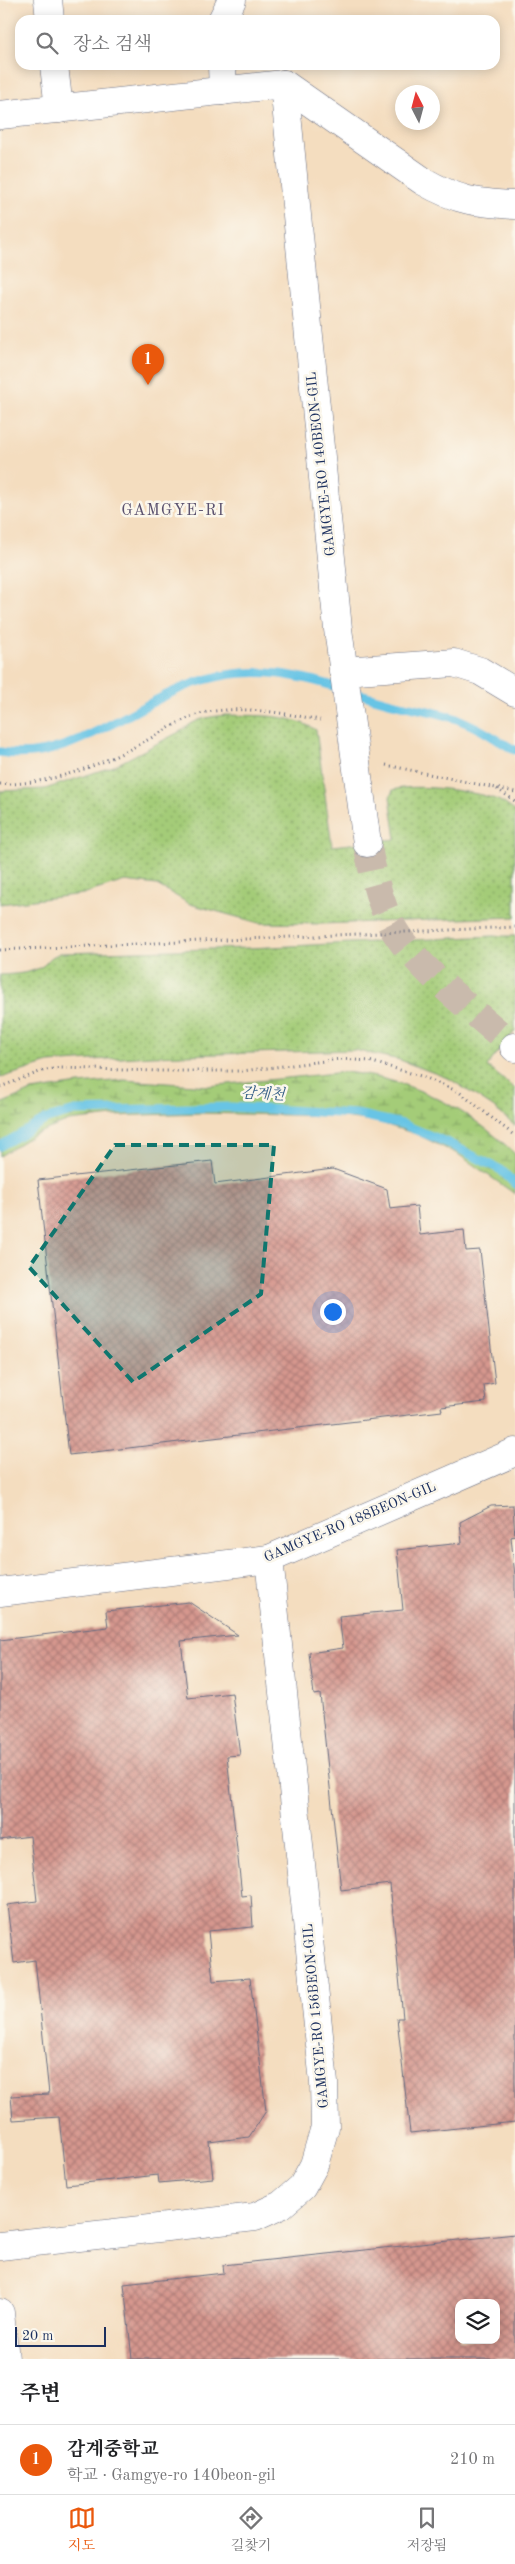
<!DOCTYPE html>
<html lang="ko">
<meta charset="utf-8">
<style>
:root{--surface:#fff;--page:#f2f2f2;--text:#202124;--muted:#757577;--line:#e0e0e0;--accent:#ea580c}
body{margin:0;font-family:"Old Standard TT","Noto Serif KR",serif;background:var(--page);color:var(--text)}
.controls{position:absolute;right:15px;bottom:15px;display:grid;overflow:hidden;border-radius:10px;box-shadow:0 2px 12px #0003}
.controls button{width:45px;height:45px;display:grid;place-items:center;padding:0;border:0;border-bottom:1px solid var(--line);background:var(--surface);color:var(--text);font:25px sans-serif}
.compass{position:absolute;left:395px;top:85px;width:45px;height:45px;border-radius:50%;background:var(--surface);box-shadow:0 2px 12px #0003;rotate:354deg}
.scale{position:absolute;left:15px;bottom:12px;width:91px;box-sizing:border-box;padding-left:5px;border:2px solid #1b2f5e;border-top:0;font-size:14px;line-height:18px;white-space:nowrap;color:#1b2f5e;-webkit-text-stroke:4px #fbf7ec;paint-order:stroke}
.you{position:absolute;left:332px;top:1311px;width:18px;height:18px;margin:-12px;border:4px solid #fff;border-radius:50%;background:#1a73e8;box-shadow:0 0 0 8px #1a73e833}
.badge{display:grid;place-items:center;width:32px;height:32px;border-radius:50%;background:var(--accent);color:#fff;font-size:16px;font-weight:700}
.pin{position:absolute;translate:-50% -41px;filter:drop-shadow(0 1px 2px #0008)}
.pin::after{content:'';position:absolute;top:26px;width:18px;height:15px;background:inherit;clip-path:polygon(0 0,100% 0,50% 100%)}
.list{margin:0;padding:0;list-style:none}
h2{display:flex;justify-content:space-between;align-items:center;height:65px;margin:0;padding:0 20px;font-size:21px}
h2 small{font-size:16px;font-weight:400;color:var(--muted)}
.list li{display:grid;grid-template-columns:32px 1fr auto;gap:15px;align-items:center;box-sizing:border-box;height:70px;padding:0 20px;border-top:1px solid var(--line)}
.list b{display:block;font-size:19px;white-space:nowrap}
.list p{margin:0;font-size:16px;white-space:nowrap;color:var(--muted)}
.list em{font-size:16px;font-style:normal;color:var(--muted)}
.icon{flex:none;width:28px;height:28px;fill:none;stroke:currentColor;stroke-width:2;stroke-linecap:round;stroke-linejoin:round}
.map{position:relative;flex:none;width:515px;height:2359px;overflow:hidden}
.search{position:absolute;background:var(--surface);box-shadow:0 2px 12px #0003;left:15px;right:15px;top:15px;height:55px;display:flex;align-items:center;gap:12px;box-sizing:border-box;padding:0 18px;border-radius:15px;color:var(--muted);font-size:19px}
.sheet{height:135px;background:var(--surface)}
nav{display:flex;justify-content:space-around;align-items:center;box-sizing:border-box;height:70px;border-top:1px solid var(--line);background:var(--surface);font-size:14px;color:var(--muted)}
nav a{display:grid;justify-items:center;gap:2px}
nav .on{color:var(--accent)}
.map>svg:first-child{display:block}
.grass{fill:url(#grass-dots);stroke:#607e6b}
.wetland{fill:url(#wetland-marsh);stroke:#607e6b}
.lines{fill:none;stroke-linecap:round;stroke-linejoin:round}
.stream{stroke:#67c4e5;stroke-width:9}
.building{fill:url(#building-cross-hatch);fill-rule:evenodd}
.street-tunnel{stroke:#c9baac;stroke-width:28;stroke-dasharray:28 14;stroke-linecap:butt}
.street-casing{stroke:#676c80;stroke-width:29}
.path{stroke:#676c80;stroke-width:3;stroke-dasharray:1 4;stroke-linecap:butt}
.street{stroke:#fff;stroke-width:28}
.marked{fill:#0f766e;fill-opacity:0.2;stroke:#0f766e;stroke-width:4;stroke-dasharray:10 6;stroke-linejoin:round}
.labels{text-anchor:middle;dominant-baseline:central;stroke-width:5;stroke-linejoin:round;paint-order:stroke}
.street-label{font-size:14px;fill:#1b2f5e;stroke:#fbf7ec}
.water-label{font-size:15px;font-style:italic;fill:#325c86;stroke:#fbf7ec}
.quarter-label{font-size:16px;letter-spacing:1px;fill:#5c536f;stroke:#fbf7ec}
</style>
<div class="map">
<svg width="515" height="2359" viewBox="0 0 515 2359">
<defs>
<pattern id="grass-dots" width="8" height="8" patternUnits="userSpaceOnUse" patternTransform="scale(1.25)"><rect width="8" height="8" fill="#a4cc78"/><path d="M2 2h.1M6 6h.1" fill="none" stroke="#85a666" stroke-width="1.8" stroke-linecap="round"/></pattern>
<pattern id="wetland-marsh" width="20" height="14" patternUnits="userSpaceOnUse" patternTransform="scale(1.25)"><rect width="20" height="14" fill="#a4cc78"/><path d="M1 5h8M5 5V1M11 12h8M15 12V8" fill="none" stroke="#85a666"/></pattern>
<pattern id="building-cross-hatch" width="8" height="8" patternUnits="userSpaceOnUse" patternTransform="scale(1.25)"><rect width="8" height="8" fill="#d6978e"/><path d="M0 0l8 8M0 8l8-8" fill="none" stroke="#ad7c77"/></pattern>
</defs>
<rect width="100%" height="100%" fill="#fbf7ec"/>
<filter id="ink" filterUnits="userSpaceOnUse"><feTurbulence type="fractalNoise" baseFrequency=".02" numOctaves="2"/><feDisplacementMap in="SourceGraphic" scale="10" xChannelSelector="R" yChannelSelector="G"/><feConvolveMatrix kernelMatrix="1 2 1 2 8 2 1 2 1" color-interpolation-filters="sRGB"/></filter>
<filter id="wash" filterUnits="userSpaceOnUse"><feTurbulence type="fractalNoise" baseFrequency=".0096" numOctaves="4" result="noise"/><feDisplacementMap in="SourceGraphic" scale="20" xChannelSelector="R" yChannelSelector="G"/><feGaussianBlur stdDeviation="1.12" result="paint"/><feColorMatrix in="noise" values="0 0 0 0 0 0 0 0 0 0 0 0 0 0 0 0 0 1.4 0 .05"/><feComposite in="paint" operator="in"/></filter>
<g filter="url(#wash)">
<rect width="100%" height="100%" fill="#f4ddbf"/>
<!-- grass -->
<g class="grass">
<path d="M226 715C257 716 289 713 316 730L332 846 396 839 390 797 393 790C414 783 474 791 495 799 502 801 509 807 515 811V917L321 924 259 923 190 904 157 885 125 881 83 894 0 904V791L45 789 114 766 183 730C196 718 209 717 226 715Z"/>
<path d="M493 936H515V1031L487 1066 515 1089V1126L493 1107 450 1079 400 1060 354 1050 150 1056 49 1063 0 1078V975C14 974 32 974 44 965 51 958 49 958 60 953L250 948Z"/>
</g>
<!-- wetland -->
<path class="wetland" d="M345 1072C411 1079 468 1108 515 1154V1194L458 1154 416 1134 374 1121 334 1116 200 1113 113 1116 69 1121 33 1135 0 1156V1104L32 1091 79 1084 124 1080 209 1086Z"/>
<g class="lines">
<!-- stream -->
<g class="stream">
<path d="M0 752C70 766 138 699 204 680 275 659 325 686 392 703 417 709 446 713 469 724 485 731 500 742 515 750"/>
<polyline points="0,1146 47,1119 75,1111 230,1107 356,1114 402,1124 448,1143 501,1170 515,1184"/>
</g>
</g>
<g id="blocks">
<!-- building -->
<g class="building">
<polygon points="212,1161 215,1184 333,1169 387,1189 390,1209 417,1206 420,1235 464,1230 466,1251 480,1250 495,1383 484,1385 486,1402 441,1407 442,1411 69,1455 38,1180"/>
<polygon points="513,1505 515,1536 511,1537 515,1576 515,2122 410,2133 397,2018 403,2018 390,1884 341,1890 320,1694 314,1695 309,1653 343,1648 339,1616 403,1610 397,1550 462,1543 460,1522 491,1506"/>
<polygon points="189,1602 238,1635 181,1641 188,1698 232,1693 240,1755 227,1756 242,1896 251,1895 253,1927 208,1931 213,1981 250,1978 266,2111 249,2137 209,2142 213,2178 159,2183 158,2175 66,2185 59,2117 13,2120 11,2096 49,2094 35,1960 14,1963 7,1905 37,1901 30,1836 0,1840 0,1640 108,1627 106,1611"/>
<path d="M515 2234V2359H132L124 2284 224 2273 223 2265ZM459 2303H496V2340H459Z"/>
</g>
</g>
</g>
<g filter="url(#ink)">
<use href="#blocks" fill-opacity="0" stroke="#676c80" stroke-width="1"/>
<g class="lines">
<!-- street-tunnel -->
<path class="street-tunnel" d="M367 843C373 874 380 909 398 936 426 976 477 1013 514 1047"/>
<!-- street casing -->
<g class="street-casing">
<g id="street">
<polyline points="48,0 50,20"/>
<polyline points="222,20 232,0"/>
<polyline points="54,65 59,109"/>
<polyline points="222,65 223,91"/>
<polyline points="284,84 338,629 367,843"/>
<path d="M0 115 284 84 423 181C458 201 476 203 515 205"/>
<polyline points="343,671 454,663 480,671 515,692"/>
<polyline points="514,1047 515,1048"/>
<polyline points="0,1592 269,1559 515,1452"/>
<polyline points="0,2246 255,2217 281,2205 302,2187 314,2165 325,2127 324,2083 269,1559"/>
<polyline points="0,2313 5,2359"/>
</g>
</g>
<!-- path -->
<g class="path">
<polyline points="386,765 515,792"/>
<path d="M0 784C47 785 97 767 138 745 160 734 183 717 207 712 245 706 283 713 320 720"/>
<polyline points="497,789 515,801"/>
<polyline points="0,950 515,927"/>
<polyline points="0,1087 45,1070 61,1068 157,1071 242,1071 341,1059 369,1061 424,1077 459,1092 515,1136"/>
</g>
<!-- street -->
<use href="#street" class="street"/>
</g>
</g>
<!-- marked area -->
<path class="marked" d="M115 1145H274L261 1294 133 1382 29 1267Z"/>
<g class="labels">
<!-- street labels -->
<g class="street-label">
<text transform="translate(321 464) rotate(-96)">GAMGYE-RO 140BEON-GIL</text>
<text transform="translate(350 1522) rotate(-23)">GAMGYE-RO 188BEON-GIL</text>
<text transform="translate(316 2016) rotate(-95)">GAMGYE-RO 156BEON-GIL</text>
</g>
<!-- water labels -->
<g class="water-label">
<text transform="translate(263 1095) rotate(3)">감계천</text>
</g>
<!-- quarter labels -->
<g class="quarter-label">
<text x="173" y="511">GAMGYE-RI</text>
</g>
</g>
</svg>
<div class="controls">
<button><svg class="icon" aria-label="layers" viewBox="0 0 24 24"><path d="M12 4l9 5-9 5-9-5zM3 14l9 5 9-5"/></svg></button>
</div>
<svg class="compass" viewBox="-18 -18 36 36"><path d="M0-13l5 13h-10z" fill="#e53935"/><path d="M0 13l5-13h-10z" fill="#757577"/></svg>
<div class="scale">20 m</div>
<div class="you"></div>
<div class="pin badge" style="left:148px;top:385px">1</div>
<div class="search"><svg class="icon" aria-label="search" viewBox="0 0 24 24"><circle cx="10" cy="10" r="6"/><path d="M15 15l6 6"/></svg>장소 검색</div>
</div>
<section class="sheet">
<h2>주변<small></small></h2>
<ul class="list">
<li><span class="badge">1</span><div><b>감계중학교</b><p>학교 · Gamgye-ro 140beon-gil</p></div><em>210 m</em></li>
</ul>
</section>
<nav>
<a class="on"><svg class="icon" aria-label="map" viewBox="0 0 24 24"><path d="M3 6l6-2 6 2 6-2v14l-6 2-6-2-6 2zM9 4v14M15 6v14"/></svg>지도</a>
<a><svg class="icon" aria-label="directions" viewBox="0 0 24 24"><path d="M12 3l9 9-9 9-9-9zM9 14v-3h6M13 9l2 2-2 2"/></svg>길찾기</a>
<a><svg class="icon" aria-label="saved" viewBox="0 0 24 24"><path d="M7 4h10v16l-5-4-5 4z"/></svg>저장됨</a>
</nav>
